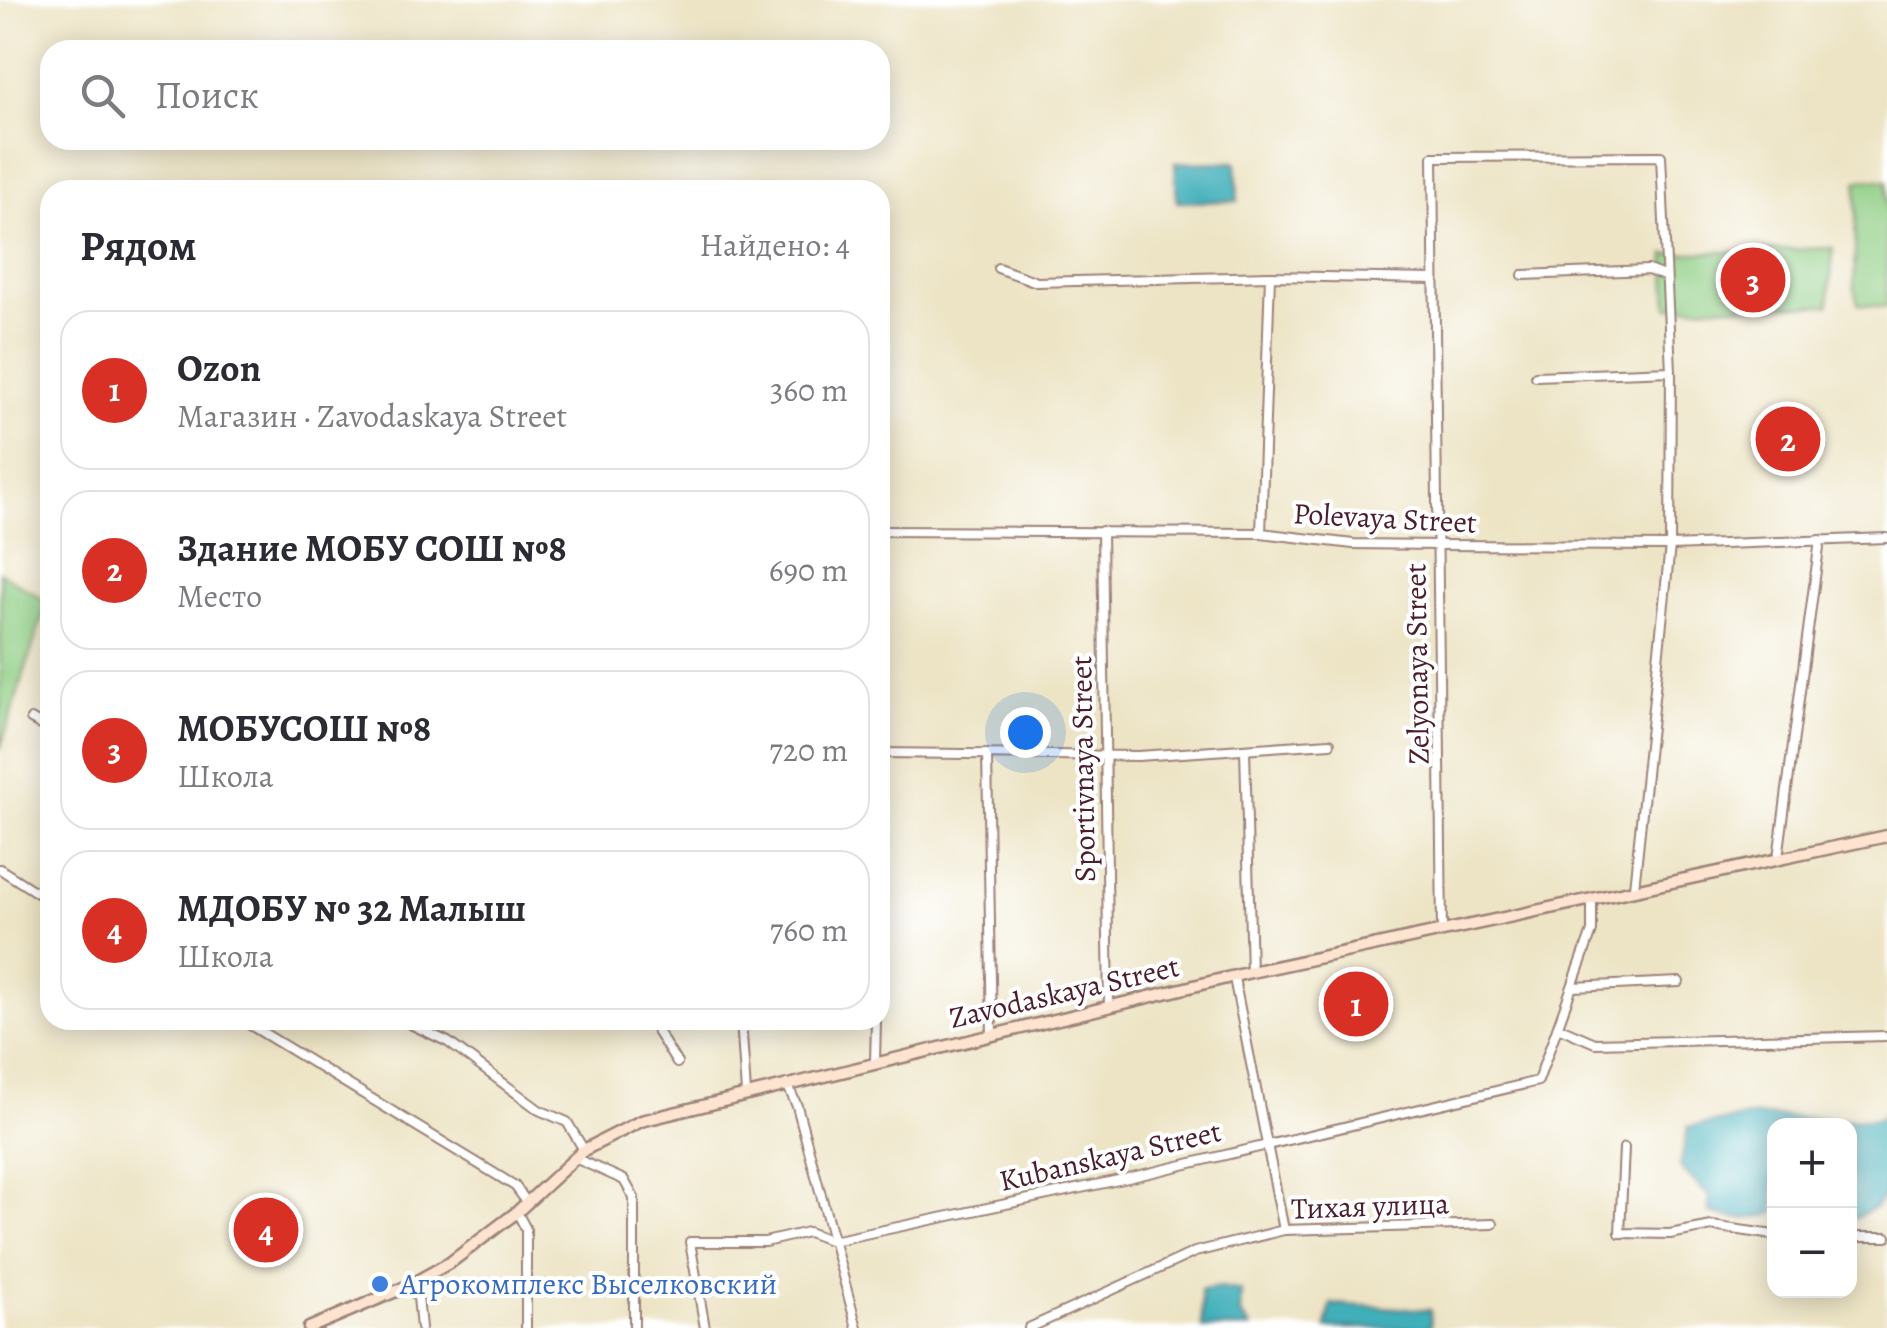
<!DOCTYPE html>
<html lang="ru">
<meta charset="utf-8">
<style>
:root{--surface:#fff;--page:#f2f2f3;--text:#2b2b33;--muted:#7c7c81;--line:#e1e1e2;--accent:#d93025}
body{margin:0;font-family:Alegreya,serif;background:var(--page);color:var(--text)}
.controls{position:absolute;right:30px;bottom:30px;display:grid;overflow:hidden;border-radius:20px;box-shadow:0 5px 25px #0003}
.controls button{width:90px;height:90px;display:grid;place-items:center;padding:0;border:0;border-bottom:2px solid var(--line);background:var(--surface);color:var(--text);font:50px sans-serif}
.you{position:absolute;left:1025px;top:732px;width:35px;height:35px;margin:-25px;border:8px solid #fff;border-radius:50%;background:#1a73e8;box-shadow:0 0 0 15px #1a73e833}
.badge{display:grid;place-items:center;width:65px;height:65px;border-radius:50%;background:var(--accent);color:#fff;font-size:32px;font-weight:700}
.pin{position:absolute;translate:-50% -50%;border:5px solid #fff;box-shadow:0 2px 10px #0006}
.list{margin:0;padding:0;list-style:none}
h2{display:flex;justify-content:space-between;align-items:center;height:130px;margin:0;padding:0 40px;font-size:42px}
h2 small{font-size:32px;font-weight:400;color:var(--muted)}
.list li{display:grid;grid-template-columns:65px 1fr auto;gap:30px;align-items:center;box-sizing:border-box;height:160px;margin:0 20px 20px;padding:0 20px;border:2px solid var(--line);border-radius:30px}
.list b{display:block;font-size:38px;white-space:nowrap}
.list p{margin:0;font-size:32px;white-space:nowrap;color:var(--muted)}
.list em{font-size:32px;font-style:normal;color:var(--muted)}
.icon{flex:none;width:55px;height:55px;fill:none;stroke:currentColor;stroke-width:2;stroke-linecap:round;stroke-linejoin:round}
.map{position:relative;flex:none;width:1887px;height:1328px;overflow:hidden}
.search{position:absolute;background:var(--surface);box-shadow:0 5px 25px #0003;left:40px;top:40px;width:850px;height:110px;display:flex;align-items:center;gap:25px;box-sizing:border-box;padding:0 35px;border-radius:30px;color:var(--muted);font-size:38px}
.panel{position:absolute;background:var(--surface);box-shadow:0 5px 25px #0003;left:40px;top:180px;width:850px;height:850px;border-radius:30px}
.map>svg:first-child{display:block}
.green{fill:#8ecd83;stroke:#6c7657;stroke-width:2.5}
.water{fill:#3fafb9;stroke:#446772;stroke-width:2.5}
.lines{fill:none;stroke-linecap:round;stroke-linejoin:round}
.minor-casing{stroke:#9c8278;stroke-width:12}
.secondary-casing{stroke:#9c8278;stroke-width:15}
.minor{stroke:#fff;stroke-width:8}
.secondary{stroke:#fde4d1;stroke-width:10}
.shop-dot{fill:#3f7fe0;stroke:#fff;stroke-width:4}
.labels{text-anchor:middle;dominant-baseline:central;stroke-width:8;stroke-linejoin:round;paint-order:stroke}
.street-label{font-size:30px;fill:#4a1f2b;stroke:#fff}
.shop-label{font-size:30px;fill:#366cbe;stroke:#fff;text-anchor:start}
</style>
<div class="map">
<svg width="1887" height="1328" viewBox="0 0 1887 1328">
<rect width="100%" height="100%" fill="#fff"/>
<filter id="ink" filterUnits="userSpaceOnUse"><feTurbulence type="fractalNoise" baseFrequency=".01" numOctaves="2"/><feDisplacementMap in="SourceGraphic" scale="20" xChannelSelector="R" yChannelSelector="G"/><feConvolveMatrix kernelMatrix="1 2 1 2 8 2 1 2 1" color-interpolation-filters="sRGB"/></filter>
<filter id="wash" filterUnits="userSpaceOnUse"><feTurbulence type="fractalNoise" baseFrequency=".0048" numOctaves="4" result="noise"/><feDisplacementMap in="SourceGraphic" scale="40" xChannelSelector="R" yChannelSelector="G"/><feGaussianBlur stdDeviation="2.25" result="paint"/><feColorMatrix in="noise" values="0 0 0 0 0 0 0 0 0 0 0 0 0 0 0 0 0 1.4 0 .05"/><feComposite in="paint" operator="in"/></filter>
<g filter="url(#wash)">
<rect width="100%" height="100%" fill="#ede4c5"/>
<!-- green -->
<g class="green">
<polygon points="1870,179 1887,181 1887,307 1858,304 1854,284 1857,181"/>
<polygon points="1833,248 1829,305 1668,307 1665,254"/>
<polygon points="0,572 47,602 0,749"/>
</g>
<!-- water -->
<g class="water">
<polygon points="1236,162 1238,201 1177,202 1175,163"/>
<path d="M1887 1111 1885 1194 1876 1207 1850 1221V1126H1774V1213C1753 1221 1731 1220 1709 1212V1196L1680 1167 1688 1127 1755 1116 1866 1120 1879 1119Z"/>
<polygon points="1222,1287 1241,1291 1240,1314 1251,1328 1202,1328 1201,1290"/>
<polygon points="1331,1304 1430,1310 1431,1328 1326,1328"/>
</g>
</g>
<g filter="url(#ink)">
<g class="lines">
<!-- minor casing -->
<g class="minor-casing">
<g id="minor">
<polyline points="998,268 1037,282 1270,276 1434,279"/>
<polyline points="1523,275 1648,270 1664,276"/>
<polyline points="1536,376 1671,371"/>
<polyline points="880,531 1261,533 1353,544 1438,545 1670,546 1887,538"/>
<polyline points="1102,531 1109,1007"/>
<polyline points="1261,533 1270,276"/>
<polyline points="31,719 50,730"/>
<polyline points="1245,749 1251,972"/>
<polyline points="880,753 1138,756 1330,743"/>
<polyline points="987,754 992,1036"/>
<polyline points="1778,858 1820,540"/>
<polyline points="0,869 50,901"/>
<polyline points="1442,931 1433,157 1661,156 1671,371 1670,546 1634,888"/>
<polyline points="1234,978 1284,1230"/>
<polyline points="1573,987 1679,982"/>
<polyline points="242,1020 515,1186 526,1201"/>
<polyline points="402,1020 448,1042 539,1110 567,1122 584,1150"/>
<polyline points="650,1020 677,1063"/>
<polyline points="741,1020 746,1093"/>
<polyline points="1560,1028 1595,1043 1887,1036"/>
<polyline points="875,1062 876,1020"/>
<polyline points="787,1084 797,1106 857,1328"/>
<polyline points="1624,1148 1620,1233 1670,1234 1712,1226 1774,1235"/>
<polyline points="575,1158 624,1180 634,1198 634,1328"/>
<polyline points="517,1212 526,1229 526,1328"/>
<polyline points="1850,1237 1887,1237"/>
<polyline points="408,1286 418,1297 421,1328"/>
<polyline points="705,1328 690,1242 765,1242 808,1232 832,1241 1128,1178 1538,1081 1592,931 1592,900"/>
<polyline points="1029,1328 1195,1252 1284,1230 1493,1224"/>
</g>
</g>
<!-- secondary casing -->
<g class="secondary-casing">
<polyline id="secondary" points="309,1328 408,1286 451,1262 517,1212 584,1150 641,1121 1251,972 1887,836"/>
</g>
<!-- minor -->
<use href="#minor" class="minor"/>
<!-- secondary -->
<use href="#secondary" class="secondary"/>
</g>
</g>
<!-- markers -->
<circle class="shop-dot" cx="380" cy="1284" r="10"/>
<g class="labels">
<!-- street labels -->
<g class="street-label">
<text transform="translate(1385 518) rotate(3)">Polevaya Street</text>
<text transform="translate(1417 664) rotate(-91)">Zelyonaya Street</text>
<text transform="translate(1083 769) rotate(-91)">Sportivnaya Street</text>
<text transform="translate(1064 992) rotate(-13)">Zavodaskaya Street</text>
<text transform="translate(1110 1156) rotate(-13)">Kubanskaya Street</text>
<text transform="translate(1370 1206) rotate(-2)">Тихая улица</text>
</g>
<!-- shop labels -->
<g class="shop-label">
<text x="400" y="1284">Агрокомплекс Выселковский</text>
</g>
</g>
</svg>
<div class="controls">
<button>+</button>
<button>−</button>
</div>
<div class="you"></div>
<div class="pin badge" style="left:1356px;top:1004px">1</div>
<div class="pin badge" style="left:1788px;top:439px">2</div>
<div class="pin badge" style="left:1753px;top:280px">3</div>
<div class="pin badge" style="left:266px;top:1230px">4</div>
<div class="search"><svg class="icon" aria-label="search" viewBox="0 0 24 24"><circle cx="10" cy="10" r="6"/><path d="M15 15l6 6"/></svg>Поиск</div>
<section class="panel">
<h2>Рядом<small>Найдено: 4</small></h2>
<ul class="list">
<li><span class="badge">1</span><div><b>Ozon</b><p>Магазин · Zavodaskaya Street</p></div><em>360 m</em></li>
<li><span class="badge">2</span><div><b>Здание МОБУ СОШ №8</b><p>Место</p></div><em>690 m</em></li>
<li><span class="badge">3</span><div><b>МОБУСОШ №8</b><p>Школа</p></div><em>720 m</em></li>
<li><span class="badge">4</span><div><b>МДОБУ № 32 Малыш</b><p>Школа</p></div><em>760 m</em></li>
</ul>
</section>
</div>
